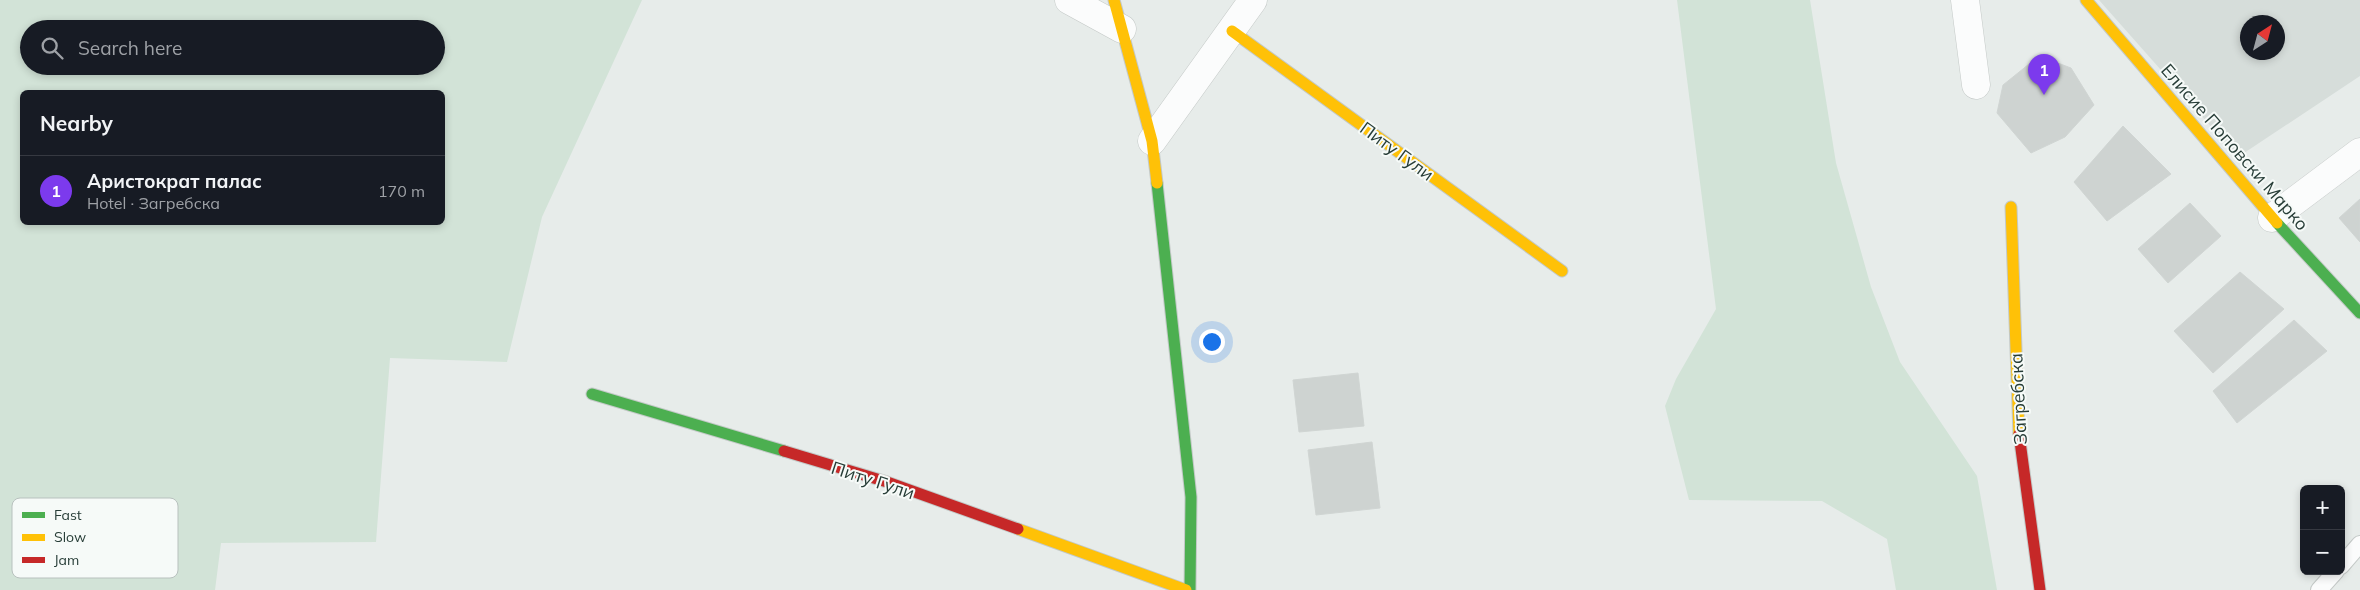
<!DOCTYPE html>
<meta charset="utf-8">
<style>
:root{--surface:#171b24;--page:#20242c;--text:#f1f3f6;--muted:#9ea1a6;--line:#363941;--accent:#7c3aed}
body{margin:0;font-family:Mulish,sans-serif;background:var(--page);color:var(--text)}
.controls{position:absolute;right:15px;bottom:15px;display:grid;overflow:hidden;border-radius:8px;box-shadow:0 2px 8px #0003}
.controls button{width:45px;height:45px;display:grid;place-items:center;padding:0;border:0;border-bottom:1px solid var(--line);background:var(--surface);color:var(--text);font:25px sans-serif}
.compass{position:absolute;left:2240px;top:15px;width:45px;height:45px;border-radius:50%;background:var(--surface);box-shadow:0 2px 8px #0003;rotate:36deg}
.you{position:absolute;left:1211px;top:341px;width:18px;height:18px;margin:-12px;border:4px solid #fff;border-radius:50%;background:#1a73e8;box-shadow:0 0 0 8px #1a73e833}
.badge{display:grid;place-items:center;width:32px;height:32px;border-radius:50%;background:var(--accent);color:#fff;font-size:16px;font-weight:700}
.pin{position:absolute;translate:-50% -41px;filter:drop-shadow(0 1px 2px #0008)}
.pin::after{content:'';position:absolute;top:26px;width:18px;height:15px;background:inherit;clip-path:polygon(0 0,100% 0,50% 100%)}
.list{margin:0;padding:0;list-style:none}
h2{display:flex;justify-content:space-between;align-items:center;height:65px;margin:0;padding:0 20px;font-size:21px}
h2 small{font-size:16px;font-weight:400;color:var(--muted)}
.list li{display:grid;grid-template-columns:32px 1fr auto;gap:15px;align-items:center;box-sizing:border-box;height:70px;padding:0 20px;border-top:1px solid var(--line)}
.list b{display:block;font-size:19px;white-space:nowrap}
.list p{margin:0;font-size:16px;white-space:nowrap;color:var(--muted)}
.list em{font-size:16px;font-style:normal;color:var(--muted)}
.icon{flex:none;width:28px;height:28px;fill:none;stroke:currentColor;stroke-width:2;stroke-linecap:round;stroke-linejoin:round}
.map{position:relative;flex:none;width:2360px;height:590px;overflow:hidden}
.search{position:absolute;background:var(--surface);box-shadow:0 2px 8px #0003;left:20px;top:20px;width:425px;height:55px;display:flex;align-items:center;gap:12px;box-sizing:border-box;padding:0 18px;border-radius:28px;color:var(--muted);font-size:19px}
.panel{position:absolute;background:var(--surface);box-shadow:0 2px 8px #0003;left:20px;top:90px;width:425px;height:135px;border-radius:8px}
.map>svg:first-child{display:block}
.built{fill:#d6ddda;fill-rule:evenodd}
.green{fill:#d2e3d7;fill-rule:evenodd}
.building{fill:#ced3d1;stroke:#d0d5d3}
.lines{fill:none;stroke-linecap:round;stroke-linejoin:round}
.lane-casing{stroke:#c4c9c7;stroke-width:18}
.street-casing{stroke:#c4c9c7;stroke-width:29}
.fast-casing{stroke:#c3c9c7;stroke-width:13}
.slow-casing{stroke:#c3c9c7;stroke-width:13}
.jam-casing{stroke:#c3c9c7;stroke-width:13}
.lane{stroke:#fbfcfc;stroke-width:16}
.street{stroke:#fbfcfc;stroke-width:28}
.fast{stroke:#4caf50;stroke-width:11}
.slow{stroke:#ffc107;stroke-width:11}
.jam{stroke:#c62828;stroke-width:11}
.labels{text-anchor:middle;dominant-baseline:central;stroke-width:4;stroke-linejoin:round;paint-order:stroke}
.street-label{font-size:18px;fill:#273d37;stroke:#f6faf8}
.key{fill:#f6faf8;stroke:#b8c1be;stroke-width:1}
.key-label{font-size:14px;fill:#273d37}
</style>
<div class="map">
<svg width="2360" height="590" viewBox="0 0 2360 590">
<rect width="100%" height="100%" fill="#e7ecea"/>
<!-- built -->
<path class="built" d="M2099 0H2360V76L2238 157ZM2248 22H2278V52H2248Z"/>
<!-- green -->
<g class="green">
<path d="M0 0H642L542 217 507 362 390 358 376 542 221 543 215 590H0ZM29 29H436V66H29ZM22 92H442V222H22Z"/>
<polygon points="1677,0 1810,0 1836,163 1871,287 1900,362 1977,476 1997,590 1896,590 1887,539 1822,501 1689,500 1665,406 1676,379 1716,309"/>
</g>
<!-- building -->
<g class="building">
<polygon points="2039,56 2071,68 2094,105 2065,137 2031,153 1997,113 2003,85"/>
<polygon points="2123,126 2171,174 2107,221 2074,182"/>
<polygon points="2360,199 2360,242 2339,218"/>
<polygon points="2190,203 2221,236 2168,283 2138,249"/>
<polygon points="2240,272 2284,309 2213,373 2174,331"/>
<polygon points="2294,320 2327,351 2237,423 2213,391"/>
<polygon points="1358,373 1364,426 1299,432 1293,380"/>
<polygon points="1372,442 1380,508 1316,515 1308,450"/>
</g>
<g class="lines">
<!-- lane casing -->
<g class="lane-casing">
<g id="lane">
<polyline points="2341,566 2360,544"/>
<polyline points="2319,590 2336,571"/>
</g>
</g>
<!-- street casing -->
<g class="street-casing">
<g id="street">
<polyline points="1069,0 1122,29"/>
<polyline points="1965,0 1976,85"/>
<polyline points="1152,141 1253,0"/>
<polyline points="2272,218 2360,152"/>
</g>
</g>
<!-- fast casing -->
<g class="fast-casing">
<g id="fast">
<polyline points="1157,183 1191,497 1190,590"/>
<polyline points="2277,223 2360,313"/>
<polyline points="592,394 784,451"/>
</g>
</g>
<!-- slow casing -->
<g class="slow-casing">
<g id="slow">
<polyline points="1114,0 1152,141 1157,183"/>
<polyline points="2086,0 2277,223"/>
<polyline points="1232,31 1562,271"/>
<polyline points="2011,207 2019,434"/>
<polyline points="1018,529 1186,590"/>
</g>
</g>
<!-- jam casing -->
<g class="jam-casing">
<g id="jam">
<polyline points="2019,434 2040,590"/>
<polyline points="784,451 887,482 1018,529"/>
</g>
</g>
<!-- lane -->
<use href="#lane" class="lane"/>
<!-- street -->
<use href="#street" class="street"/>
<!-- fast -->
<use href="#fast" class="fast"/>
<!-- slow -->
<use href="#slow" class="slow"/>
<!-- jam -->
<use href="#jam" class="jam"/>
</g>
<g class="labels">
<!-- street labels -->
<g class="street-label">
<text transform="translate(2235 147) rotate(49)">Елисие Поповски Марко</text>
<text transform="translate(1397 151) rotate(36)">Питу Гули</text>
<text transform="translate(2018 399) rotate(-93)">Загребска</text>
<text transform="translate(873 480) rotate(18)">Питу Гули</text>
</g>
</g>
<!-- legend -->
<rect x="12" y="498" width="166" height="80" rx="8" class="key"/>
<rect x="22" y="512" width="23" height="6" fill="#4caf50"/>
<rect x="22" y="534" width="23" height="7" fill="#ffc107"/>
<rect x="22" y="557" width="23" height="6" fill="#c62828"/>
<g class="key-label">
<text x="54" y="520">Fast</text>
<text x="54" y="542">Slow</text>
<text x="54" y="565">Jam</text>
</g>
</svg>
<div class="controls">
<button>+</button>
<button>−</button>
</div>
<svg class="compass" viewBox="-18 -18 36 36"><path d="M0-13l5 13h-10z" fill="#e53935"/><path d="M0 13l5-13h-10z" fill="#9ea1a6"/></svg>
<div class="you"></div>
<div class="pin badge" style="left:2044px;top:95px">1</div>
<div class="search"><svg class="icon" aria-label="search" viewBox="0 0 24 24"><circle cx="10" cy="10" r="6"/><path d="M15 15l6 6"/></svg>Search here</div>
<section class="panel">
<h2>Nearby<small></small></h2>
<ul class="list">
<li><span class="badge">1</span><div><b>Аристократ палас</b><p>Hotel · Загребска</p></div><em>170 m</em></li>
</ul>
</section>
</div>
